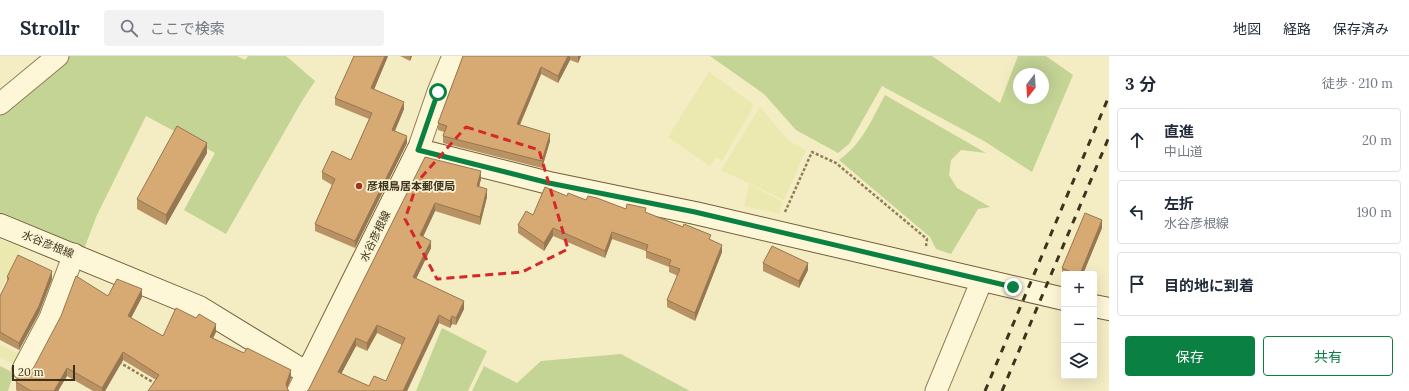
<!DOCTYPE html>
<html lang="ja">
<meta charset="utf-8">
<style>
:root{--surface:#fff;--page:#f2f2f3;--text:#1f2937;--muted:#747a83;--line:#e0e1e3;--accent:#0b8043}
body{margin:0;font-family:Lora,"Noto Sans JP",serif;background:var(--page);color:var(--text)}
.controls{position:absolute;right:12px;bottom:12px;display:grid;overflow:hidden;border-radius:4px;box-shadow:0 4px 16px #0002}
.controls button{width:36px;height:36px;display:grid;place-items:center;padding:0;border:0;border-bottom:1px solid var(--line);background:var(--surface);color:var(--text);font:20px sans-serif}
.compass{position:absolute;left:1013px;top:12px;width:36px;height:36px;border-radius:50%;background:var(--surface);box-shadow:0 4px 16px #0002;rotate:197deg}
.scale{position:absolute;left:12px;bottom:10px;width:63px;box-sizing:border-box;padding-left:4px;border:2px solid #3f321d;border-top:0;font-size:11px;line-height:14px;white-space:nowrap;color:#3f321d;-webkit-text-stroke:3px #faf4d4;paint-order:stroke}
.stop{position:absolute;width:12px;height:12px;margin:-9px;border:3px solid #0b8043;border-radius:50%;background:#fff}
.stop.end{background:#0b8043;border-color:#fff;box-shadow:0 1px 4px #0008}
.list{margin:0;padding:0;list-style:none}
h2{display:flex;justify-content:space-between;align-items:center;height:52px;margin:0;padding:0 16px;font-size:17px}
h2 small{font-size:13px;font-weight:400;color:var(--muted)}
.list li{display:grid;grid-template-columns:26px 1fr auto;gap:12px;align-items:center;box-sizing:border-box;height:64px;margin:0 8px 8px;padding:0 8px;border:1px solid var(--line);border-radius:4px}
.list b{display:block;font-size:15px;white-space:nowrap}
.list p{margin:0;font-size:13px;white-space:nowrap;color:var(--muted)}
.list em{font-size:13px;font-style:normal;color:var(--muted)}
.actions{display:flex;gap:8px;padding:12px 16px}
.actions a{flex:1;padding:9px 0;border:1px solid var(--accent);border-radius:4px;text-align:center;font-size:14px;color:var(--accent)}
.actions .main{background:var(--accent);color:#fff}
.icon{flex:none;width:22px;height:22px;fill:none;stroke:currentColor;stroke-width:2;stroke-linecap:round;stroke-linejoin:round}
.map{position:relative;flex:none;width:1109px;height:335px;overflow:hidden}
header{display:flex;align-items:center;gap:24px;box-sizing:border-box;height:56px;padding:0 20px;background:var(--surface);border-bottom:1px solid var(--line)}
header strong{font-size:19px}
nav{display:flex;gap:22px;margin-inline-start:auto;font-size:14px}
.search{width:280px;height:36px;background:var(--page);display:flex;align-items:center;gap:10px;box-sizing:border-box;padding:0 14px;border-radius:4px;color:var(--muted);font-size:15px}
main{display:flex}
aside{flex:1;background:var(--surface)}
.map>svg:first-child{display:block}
.farmland{fill:#ebe9af}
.green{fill:#c4d495;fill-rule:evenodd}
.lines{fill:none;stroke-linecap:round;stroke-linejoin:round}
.street-casing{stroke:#917e57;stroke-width:23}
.secondary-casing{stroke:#735e3a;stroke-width:24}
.path{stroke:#917e57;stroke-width:2.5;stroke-dasharray:3 2;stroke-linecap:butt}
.street{stroke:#fdf7d8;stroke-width:21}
.secondary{stroke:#fdf7d8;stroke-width:22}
.rail{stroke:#3f321d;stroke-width:3;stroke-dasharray:7 7;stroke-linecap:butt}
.wall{fill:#b99264;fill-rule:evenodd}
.shaded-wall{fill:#967751}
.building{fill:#d7aa74;stroke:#967751;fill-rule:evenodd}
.route{stroke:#0b8043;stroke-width:5}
.marked{fill:none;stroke:#d62828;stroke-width:3;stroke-dasharray:8 5;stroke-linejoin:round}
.poi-dot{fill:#a92f1e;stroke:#faf4d4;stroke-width:1.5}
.labels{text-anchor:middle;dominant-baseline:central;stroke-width:3.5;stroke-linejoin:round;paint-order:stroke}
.poi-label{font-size:11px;font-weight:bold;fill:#3f321d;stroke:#faf4d4;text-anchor:start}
.street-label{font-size:11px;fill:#3f321d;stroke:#faf4d4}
</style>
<header>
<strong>Strollr</strong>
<div class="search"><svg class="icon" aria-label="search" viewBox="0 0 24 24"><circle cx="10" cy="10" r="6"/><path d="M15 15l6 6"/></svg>ここで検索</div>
<nav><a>地図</a><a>経路</a><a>保存済み</a></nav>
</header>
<main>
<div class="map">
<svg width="1109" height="335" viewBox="0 0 1109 335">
<rect width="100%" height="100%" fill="#f4ecc3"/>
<!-- farmland -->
<g class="farmland">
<polygon points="709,16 753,48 752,53 722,105 716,101 710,110 668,81"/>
<polygon points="760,51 789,85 806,94 784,144 721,114"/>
<polygon points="749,128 783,146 779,158 744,150"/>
<polygon points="0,183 21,192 0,235"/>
<polygon points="0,289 24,300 20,310 0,302"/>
</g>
<!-- green -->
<g class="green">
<polygon points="69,0 237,0 245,4 248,0 286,0 315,25 302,45 226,178 184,154 215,97 146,60 97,159 84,193 0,159 0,58"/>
<path d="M710 0H932L1000 47 1018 0H1046L1073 19 1032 116 984 85 882 30 849 88 838 97 796 74 764 38ZM1019 18H1043V42H1019Z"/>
<path d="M885 39 986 97 961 94 951 104 949 119 957 132 990 151 978 153 951 198 936 193 930 181 839 104C862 88 872 63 885 39Z"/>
<polygon points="442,272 487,295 468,335 416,335"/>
<polygon points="621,298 690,335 472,335 484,310 517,327 541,305"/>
<polygon points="0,310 14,317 8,335 0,335"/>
</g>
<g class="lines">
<!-- street casing -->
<g class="street-casing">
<g id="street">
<polyline points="0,48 58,0"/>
<polyline points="418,94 438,36 453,0"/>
<polyline points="23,313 50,262 74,198"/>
<polyline points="298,335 307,317"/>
<polyline points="936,335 982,224"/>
</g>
</g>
<!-- secondary casing -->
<g class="secondary-casing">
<g id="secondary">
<polyline points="0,169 199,251 307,317 418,94 549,127 695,157 1064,243"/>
<polyline points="1094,250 1109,253"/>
</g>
</g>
<!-- path -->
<g class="path">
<polyline points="785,156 812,96 836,107 927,183 926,190"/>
<polyline points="119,306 156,328"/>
</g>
<!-- street -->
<use href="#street" class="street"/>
<!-- secondary -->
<use href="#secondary" class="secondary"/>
<!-- rail -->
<g class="rail">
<polyline points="985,335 1109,40"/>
<polyline points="1002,335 1109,81"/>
</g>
</g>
<!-- wall -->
<g class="wall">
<polygon points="388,0 374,34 404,53 395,75 407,87 355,192 315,175 315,168 332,129 322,123 322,116 351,104 369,63 335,49 335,42"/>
<polygon points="400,0 412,0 410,5"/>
<polygon points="463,0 581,0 578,7 570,4 558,27 541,18 520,69 550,85 542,112 443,87 443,80 444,76 438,74 438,67"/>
<polygon points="207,97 166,169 137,153 137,143"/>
<path d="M425 101 481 123 479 131 487 141 480 169 435 155 423 181 431 192 416 223 464 253 456 269 452 268 450 272 439 267 407 335H307L309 333ZM377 277 402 289 386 325 369 330 341 318 356 290 367 295Z"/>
<polygon points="567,140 586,144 626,153 646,157 711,184 722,196 695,265 667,251 667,244 678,220 669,216 669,211 646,202 646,195 612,183 605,202 553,180 544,195 518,177 518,169 533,159"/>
<polygon points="1102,172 1083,218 1064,218 1064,220 1062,220 1062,212"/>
<polygon points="763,207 808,214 799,232 763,215"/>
<polygon points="7,221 52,223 39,257 19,294 0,284 0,240 7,226"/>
<polygon points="108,240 142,241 131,262 163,280 216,276 213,282 291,322 287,332 156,324 123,304 105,335 93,335 67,320 58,335 17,335 16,334 16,326 29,316"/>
</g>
<!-- shaded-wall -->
<g class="shaded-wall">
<polygon points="385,0 388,0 371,40 371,32"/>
<polygon points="410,0 412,0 410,5"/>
<polygon points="568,0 570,0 570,4 558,27 558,20"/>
<polygon points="578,0 581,0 578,7"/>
<polygon points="541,11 541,18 517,75 517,68"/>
<polygon points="404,46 404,53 392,81 392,74"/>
<polygon points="550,78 550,85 542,112 542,105"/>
<polygon points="407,80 407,87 355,192 355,185"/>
<polygon points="207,87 207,97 166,169 166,159"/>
<polygon points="481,115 481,123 477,138 477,130"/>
<polygon points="487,133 487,141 480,169 480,161"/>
<polygon points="435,147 435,155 420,187 420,179"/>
<polygon points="1102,164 1102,172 1083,218 1080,218"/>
<polygon points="553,172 553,180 544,195 544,187"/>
<polygon points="612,176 612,183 605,202 605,195"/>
<polygon points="431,185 431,192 413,229 413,221"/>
<polygon points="722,189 722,196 695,265 695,257"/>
<polygon points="808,207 808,214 799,232 799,225"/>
<polygon points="52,215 52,223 39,257 19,294 19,287"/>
<polygon points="142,233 142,241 128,268 128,260"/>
<polygon points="464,245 464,253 456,269 456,262"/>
<polygon points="439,259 439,267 407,335 403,335"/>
<polygon points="452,260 452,268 450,272 450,265"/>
<polygon points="216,268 216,276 210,288 210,281"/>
<polygon points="377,269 377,277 367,295 367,287"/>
<polygon points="356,282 356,290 338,324 338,316"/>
<polygon points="123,296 123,304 105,335 102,335 102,332"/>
<polygon points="67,312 67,320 58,335 54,335"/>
<polygon points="291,314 291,322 286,335 286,328"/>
</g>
<!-- building -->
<g class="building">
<polygon points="354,0 385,0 371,32 404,46 392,74 407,80 355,185 315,168 335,123 322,116 332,95 351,104 372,57 335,42"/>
<polygon points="463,0 568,0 558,20 541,11 517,68 550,78 542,105 443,80 447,70 438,67"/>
<polygon points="177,70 207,87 166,159 137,143"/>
<path d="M425 101 481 115 477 130 487 133 480 161 435 147 420 179 431 185 413 221 464 245 456 262 452 260 450 265 439 259 403 335H307L309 333ZM377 269 405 282 386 325 374 320 369 330 338 316 356 282 367 287Z"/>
<polygon points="545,131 567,140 568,137 586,144 588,140 597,142 626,153 627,148 646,152 645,156 683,171 684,168 711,179 709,183 722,189 695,257 667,244 680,213 669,209 671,204 646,195 648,189 612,176 605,195 553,172 544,187 518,169 526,155 533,159"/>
<polygon points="1085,157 1102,164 1080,218 1076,218 1062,212"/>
<polygon points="772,190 808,207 799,225 763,207"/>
<polygon points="18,199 52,215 39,250 19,287 0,276 0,240 9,222 7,221"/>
<polygon points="76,220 108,240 117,223 142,233 128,260 163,280 176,252 196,262 199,258 216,268 210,281 244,297 247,292 291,314 286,328 288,334 289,335 148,335 159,319 123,296 102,332 67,312 54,335 31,335 16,326 21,317 29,316 34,311 61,260"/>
</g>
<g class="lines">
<!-- route -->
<polyline class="route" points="438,36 418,94 549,127 695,156 1013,231"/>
</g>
<!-- marked area -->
<path class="marked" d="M466 71 539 94 568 193 522 216 437 223 405 163 418 125Z"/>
<!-- markers -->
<circle class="poi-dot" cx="359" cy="130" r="4"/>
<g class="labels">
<!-- poi labels -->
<g class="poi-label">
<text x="367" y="130">彦根鳥居本郵便局</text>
</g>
<!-- street labels -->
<g class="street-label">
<text transform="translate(375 180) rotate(-64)">水谷彦根線</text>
<text transform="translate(48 188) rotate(22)">水谷彦根線</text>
</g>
</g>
</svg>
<div class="controls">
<button>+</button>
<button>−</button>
<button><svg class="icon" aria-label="layers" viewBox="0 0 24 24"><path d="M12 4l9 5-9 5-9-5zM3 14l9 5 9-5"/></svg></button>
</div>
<svg class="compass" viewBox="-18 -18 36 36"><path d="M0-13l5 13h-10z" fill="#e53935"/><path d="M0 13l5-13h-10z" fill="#747a83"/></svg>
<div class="scale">20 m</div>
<div class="stop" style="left:438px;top:36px"></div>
<div class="stop end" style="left:1013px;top:231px"></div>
</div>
<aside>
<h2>3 分<small>徒歩 · 210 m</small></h2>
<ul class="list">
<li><svg class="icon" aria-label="ahead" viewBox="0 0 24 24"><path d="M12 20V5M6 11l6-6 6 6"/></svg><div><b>直進</b><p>中山道</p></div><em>20 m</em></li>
<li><svg class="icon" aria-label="left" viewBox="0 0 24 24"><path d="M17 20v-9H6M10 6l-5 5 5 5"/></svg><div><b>左折</b><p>水谷彦根線</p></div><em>190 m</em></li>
<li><svg class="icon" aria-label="arrive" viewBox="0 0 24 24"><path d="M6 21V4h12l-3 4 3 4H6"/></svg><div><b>目的地に到着</b></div></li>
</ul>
<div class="actions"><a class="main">保存</a><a>共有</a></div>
</aside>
</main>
